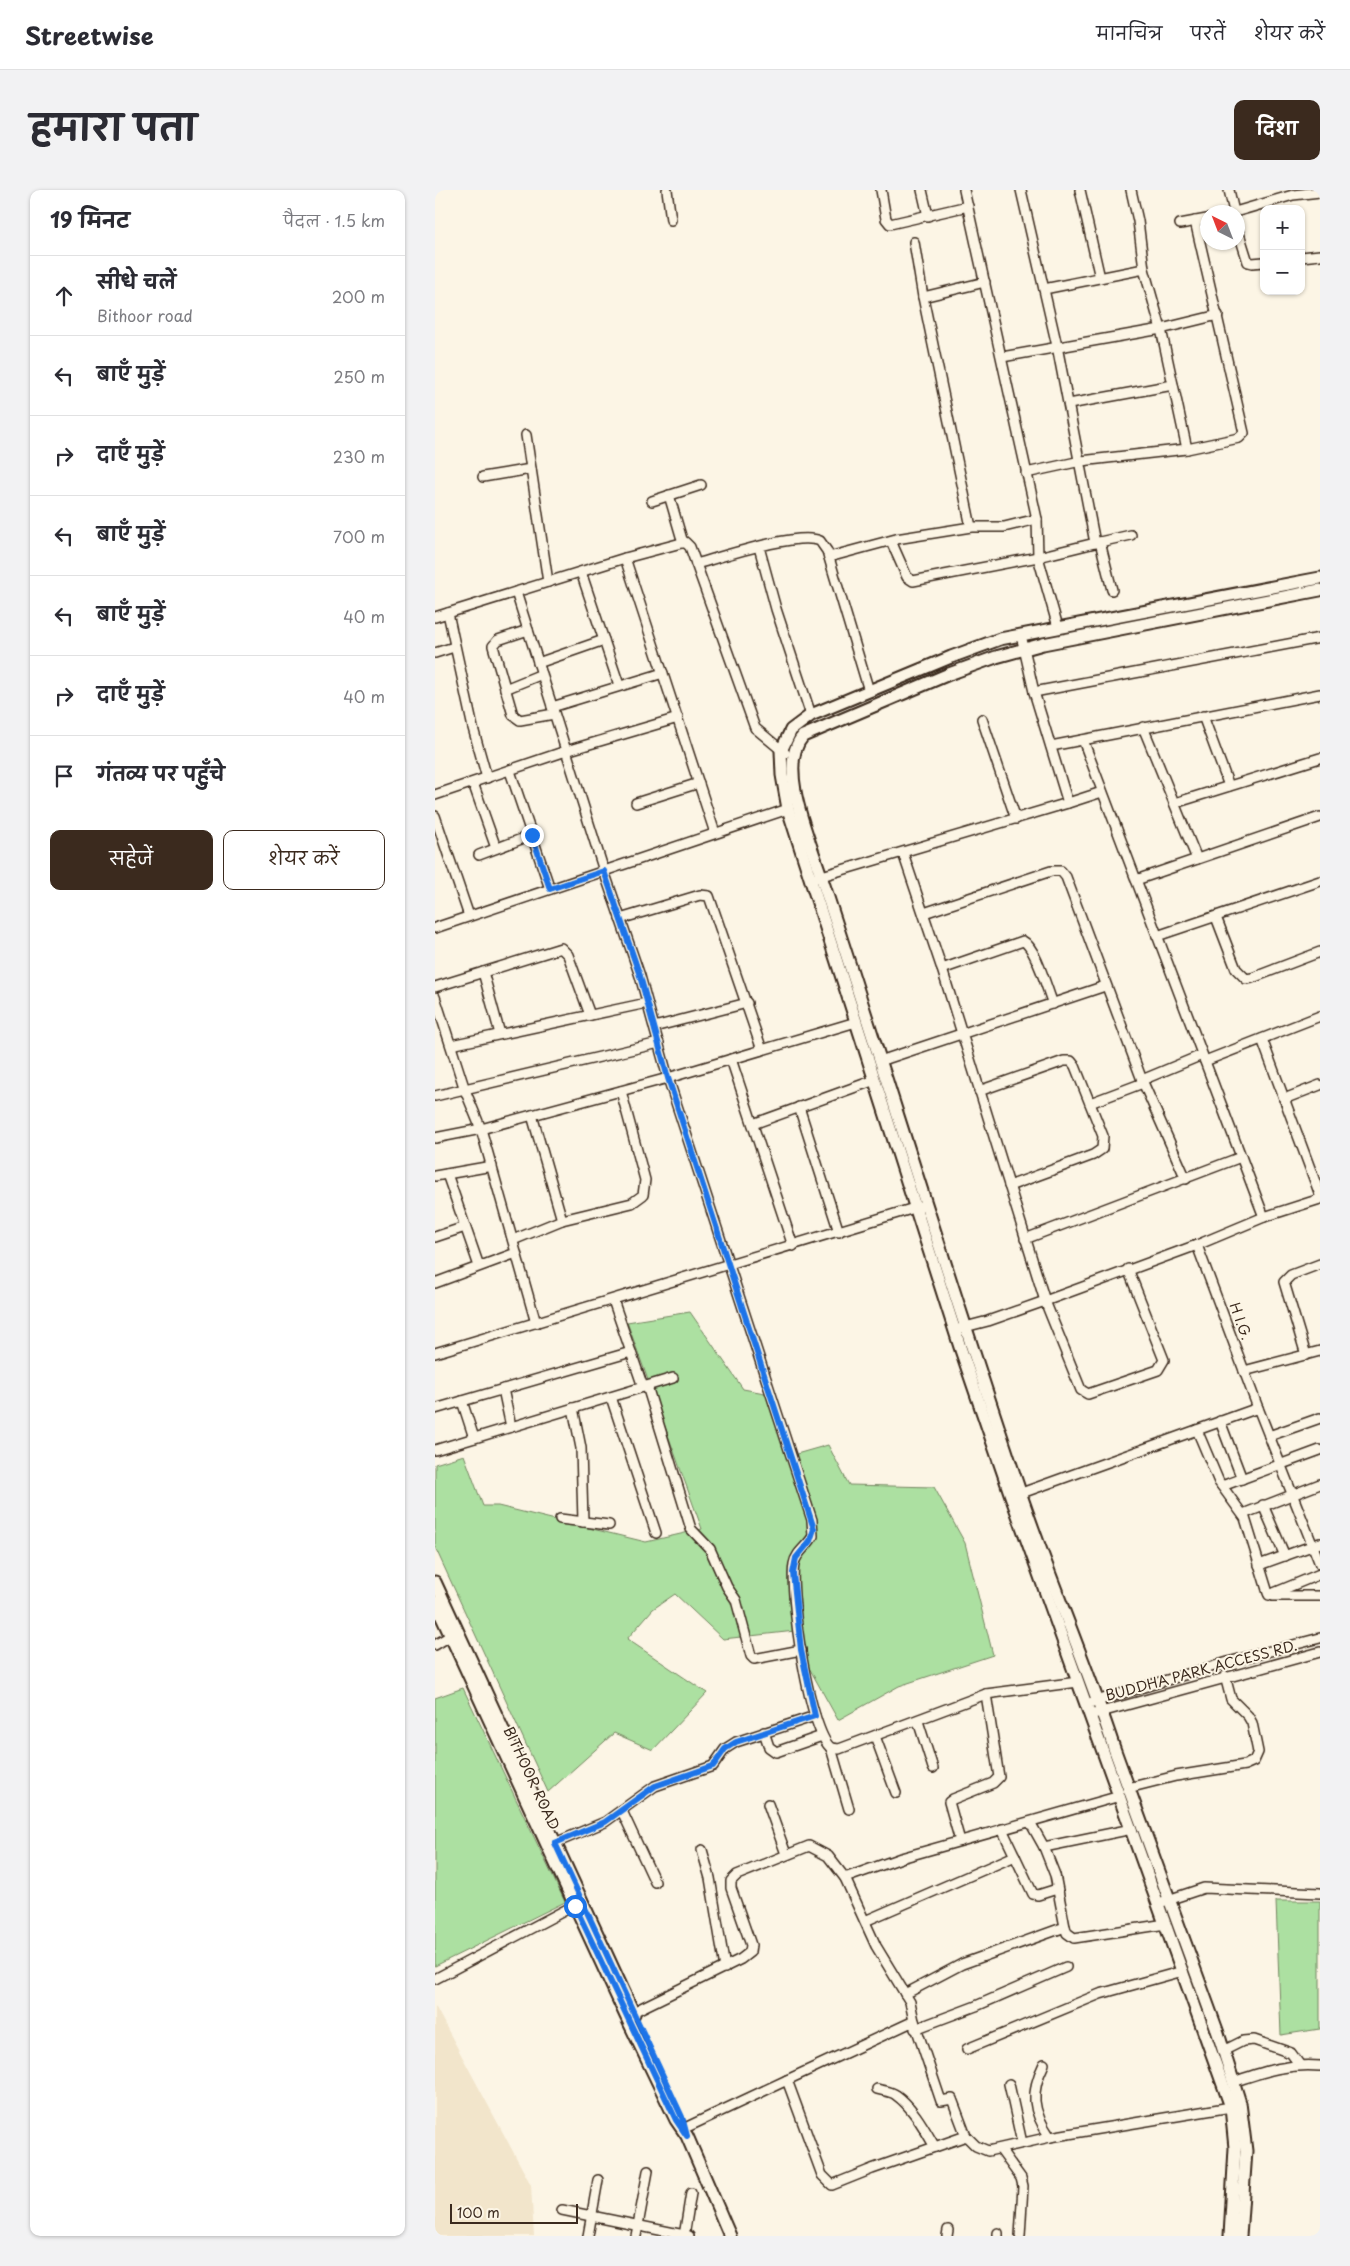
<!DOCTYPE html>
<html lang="hi">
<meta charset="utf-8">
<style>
:root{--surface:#fff;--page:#f2f2f3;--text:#2b2b33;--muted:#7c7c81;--line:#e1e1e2;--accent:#3b2a1e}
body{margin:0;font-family:"Playpen Sans","Playpen Sans Deva",sans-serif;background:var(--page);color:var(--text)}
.controls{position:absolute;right:15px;top:15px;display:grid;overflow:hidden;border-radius:10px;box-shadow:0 1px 4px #0004}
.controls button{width:45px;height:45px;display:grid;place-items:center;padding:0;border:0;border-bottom:1px solid var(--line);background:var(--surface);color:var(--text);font:25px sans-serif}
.compass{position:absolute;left:765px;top:15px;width:45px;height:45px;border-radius:50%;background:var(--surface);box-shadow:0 1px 4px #0004;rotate:318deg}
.scale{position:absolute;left:15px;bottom:12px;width:128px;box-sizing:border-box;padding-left:5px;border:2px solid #3b2a1e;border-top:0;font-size:14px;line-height:18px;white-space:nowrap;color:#3b2a1e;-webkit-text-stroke:4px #fcf5e5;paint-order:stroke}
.stop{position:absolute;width:15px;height:15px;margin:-11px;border:4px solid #1a73e8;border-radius:50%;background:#fff}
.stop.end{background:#1a73e8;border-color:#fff;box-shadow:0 1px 5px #0008}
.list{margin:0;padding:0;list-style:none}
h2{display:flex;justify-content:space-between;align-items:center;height:65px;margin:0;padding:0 20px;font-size:21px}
h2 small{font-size:16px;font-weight:400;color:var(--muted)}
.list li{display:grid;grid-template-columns:32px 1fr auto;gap:15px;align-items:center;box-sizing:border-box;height:80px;padding:0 20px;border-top:1px solid var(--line)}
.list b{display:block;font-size:19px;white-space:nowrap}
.list p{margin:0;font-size:16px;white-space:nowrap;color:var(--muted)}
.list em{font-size:16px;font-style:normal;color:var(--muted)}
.actions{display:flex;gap:10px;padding:15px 20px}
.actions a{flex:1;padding:11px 0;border:1px solid var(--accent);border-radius:10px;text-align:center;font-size:18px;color:var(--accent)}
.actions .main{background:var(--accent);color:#fff}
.icon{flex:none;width:28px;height:28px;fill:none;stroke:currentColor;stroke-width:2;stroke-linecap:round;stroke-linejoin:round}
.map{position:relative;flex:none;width:885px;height:2046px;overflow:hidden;border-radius:10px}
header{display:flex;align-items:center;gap:30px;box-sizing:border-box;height:70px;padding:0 25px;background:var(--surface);border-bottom:1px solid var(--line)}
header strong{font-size:24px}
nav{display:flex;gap:28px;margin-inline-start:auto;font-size:18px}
.intro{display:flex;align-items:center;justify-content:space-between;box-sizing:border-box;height:120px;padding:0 30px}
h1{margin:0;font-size:35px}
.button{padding:12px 22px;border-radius:10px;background:var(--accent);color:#fff;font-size:18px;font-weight:700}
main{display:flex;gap:30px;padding:0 30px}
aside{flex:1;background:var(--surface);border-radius:10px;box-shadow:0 1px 4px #0004}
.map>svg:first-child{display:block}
.built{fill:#f2e5cb}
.green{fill:#ace0a1;stroke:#748560}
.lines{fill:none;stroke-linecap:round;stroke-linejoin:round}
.minor-casing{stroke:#3b2a1e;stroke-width:12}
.tertiary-casing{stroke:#3b2a1e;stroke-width:15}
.minor{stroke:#fcf5e5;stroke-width:9}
.tertiary{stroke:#fcf5e5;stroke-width:11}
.route{stroke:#1a73e8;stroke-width:6}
.labels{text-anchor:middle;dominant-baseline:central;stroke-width:4;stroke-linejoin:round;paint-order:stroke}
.street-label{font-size:14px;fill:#3b2a1e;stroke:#fcf5e5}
</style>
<header>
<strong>Streetwise</strong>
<nav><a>मानचित्र</a><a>परतें</a><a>शेयर करें</a></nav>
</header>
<div class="intro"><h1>हमारा पता</h1><a class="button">दिशा</a></div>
<main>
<aside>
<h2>19 मिनट<small>पैदल · 1.5 km</small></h2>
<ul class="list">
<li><svg class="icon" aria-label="ahead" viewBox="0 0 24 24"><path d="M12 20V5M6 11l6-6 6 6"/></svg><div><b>सीधे चलें</b><p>Bithoor road</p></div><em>200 m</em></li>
<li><svg class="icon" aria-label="left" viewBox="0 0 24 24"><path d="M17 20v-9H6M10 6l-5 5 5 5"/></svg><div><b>बाएँ मुड़ें</b></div><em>250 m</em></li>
<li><svg class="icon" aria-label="right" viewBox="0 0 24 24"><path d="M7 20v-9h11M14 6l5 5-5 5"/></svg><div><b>दाएँ मुड़ें</b></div><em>230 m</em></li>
<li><svg class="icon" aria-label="left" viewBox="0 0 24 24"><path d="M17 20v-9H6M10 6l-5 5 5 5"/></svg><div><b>बाएँ मुड़ें</b></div><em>700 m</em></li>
<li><svg class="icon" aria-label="left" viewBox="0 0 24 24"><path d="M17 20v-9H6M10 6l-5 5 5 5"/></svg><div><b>बाएँ मुड़ें</b></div><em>40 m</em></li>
<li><svg class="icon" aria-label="right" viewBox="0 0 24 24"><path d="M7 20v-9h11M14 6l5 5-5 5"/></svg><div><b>दाएँ मुड़ें</b></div><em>40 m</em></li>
<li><svg class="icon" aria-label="arrive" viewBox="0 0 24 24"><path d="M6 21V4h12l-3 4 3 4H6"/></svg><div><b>गंतव्य पर पहुँचे</b></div></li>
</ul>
<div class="actions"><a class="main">सहेजें</a><a>शेयर करें</a></div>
</aside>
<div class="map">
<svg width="885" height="2046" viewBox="0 0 885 2046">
<rect width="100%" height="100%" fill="#fcf5e5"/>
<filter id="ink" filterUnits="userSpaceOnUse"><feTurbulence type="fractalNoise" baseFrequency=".02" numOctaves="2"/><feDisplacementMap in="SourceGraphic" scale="10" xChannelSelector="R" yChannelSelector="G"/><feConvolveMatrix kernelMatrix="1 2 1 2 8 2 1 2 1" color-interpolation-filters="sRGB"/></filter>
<g filter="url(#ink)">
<!-- built -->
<polygon class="built" points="0,1816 96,1995 99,2046 0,2046"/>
<!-- green -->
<g class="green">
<polygon points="255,1122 308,1199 335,1204 358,1265 393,1255 414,1295 499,1297 530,1353 558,1465 464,1496 403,1530 367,1465 360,1441 288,1449 240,1404 218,1419 192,1449 272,1503 218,1560 179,1543 113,1602 0,1357 0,1274 29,1265 48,1316 63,1316 211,1352 267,1339 192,1132"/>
<polygon points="28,1498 130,1712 0,1776 0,1508"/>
<polygon points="841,1711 885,1711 885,1839 846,1845"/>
</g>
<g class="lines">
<!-- minor casing -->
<g class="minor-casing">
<g id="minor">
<polyline points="232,0 236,30"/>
<polyline points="446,0 451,29 455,34 533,16"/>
<polyline points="487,0 493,26"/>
<polyline points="529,0 602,329 603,367 623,437"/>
<polyline points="645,0 665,88"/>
<polyline points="696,0 703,31 709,79"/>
<polyline points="794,0 799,22"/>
<polyline points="800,22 858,5 885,2"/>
<polyline points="745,34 772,29"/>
<polyline points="802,37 813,72 817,73 829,72"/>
<polyline points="479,52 488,107 536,337"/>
<polyline points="866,67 885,65"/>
<polyline points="488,107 550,92"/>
<polyline points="567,167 726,139 783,125"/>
<polyline points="634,214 738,195"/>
<polyline points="91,245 113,392"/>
<polyline points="752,259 804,248 809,243 760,31"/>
<polyline points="591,283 646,271 752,259 726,139 709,79 609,99"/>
<polyline points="48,287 96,279"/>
<polyline points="234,305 248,353"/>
<polyline points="217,311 266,295"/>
<polyline points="456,351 472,387 478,391 603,367 660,353 622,156 586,0"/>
<polyline points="665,352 677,400"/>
<polyline points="660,353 696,345"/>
<polyline points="324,357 341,419 376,525"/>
<polyline points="394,367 461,349 536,337 569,337 602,329"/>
<polyline points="190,368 280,643"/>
<path d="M261 374C286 367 364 341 385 351L392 361 434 501"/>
<polyline points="146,382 184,495"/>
<path d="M81 402 169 681 205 786 233 888 377 1330 378 1346C373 1356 361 1362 359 1374 354 1403 374 1541 396 1558L404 1559 551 1504 643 1492"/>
<polyline points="13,423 38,538 52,588"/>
<polyline points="0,427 190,368 250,352 255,357 320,538 350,563"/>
<polyline points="93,440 63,450 58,456 78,525 85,530 119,524"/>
<polyline points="0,463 19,457"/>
<polyline points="103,473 169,450"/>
<polyline points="70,499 107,484"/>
<polyline points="599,502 885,448"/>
<polyline points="117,517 228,483"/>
<polyline points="768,526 794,596"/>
<polyline points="547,529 581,629"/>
<polyline points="708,537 762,669"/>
<polyline points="648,550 829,1027"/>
<polyline points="616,556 885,504"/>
<polyline points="75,581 115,699"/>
<polyline points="38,593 61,658"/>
<polyline points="0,605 131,561 243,528"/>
<polyline points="201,613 264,593"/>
<polyline points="633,613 667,602"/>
<polyline points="740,613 885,568"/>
<polyline points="0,626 34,726"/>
<polyline points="468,663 507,779 610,1111 646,1200 653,1204 723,1180 729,1170 693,1079"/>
<polyline points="44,665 97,645"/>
<polyline points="380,688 633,613 599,502 586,445"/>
<polyline points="701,690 885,627"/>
<polyline points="489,723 616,681 626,681 631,687 707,890 751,989"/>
<polyline points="781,727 801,779 811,789 817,788 885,762"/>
<polyline points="185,729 265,705 274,706 327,860"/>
<polyline points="0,738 353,619"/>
<polyline points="722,746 885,691"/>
<path d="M507 779 588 751C601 757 612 800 618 814"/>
<polyline points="48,782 65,844"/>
<polyline points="0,797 126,758 133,765 155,825"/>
<polyline points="0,807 30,900 46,939 101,1133"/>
<polyline points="219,837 312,813"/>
<polyline points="827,849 885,1005"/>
<polyline points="16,855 212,813"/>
<polyline points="296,869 358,1056"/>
<polyline points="445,871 670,796"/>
<polyline points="770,871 885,826"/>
<polyline points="707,890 767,865"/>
<polyline points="544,901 629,871 636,871 640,876 668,946 667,959 658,965 574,996"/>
<polyline points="0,906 224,853"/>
<polyline points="849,909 885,895"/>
<polyline points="655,913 708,893"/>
<polyline points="364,917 404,1042"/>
<polyline points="97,925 127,1030"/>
<polyline points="318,934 440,890"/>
<polyline points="0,948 46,939 233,888 421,832"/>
<polyline points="12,984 44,1076"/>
<polyline points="0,986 57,976"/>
<polyline points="0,1047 30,1037"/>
<polyline points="590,1049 806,967"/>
<polyline points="78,1050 127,1030 197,1013 208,1005 210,990 186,901"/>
<polyline points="762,1055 823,1218 885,1374"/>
<polyline points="0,1093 81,1063"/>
<polyline points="178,1110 208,1197"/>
<polyline points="526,1138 553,1131 610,1111 762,1055 829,1027 885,1009"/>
<polyline points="0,1163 486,1016"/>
<polyline points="871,1165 849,1092 856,1085 885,1074"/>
<polyline points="809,1181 885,1161"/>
<polyline points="212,1196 256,1339 275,1359 292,1397 301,1410 316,1466 319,1469 366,1460"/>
<polyline points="68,1199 76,1237"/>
<polyline points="176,1207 221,1343"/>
<polyline points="27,1211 39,1248"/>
<polyline points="138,1218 146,1258 148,1332"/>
<polyline points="0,1219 196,1162"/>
<polyline points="785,1231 807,1289"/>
<polyline points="762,1240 784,1292 810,1328 833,1403 838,1406 885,1406"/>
<polyline points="834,1246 885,1228"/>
<polyline points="0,1260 238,1188"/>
<polyline points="787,1296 885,1260"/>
<polyline points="581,1305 823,1218"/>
<polyline points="828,1315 850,1366"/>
<polyline points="808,1324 885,1294"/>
<polyline points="125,1329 174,1335"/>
<polyline points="824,1375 885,1353"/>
<polyline points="834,1405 885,1384"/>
<polyline points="0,1455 15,1446"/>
<polyline points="651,1514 793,1472 885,1448"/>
<polyline points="655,1525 885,1462"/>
<polyline points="483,1531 498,1578"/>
<polyline points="329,1542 334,1557 341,1562 387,1546"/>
<polyline points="440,1546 461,1603"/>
<polyline points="396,1558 414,1619"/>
<polyline points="693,1598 741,1586 810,1575 819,1571 823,1562 817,1533 813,1526 796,1509 790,1486"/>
<polyline points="333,1614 351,1664"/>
<polyline points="187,1621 220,1692"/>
<polyline points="567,1639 598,1704 603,1705 622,1699"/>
<polyline points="525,1651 514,1612 518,1609 558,1593 564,1587 551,1504"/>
<polyline points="120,1653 170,1632 220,1596 278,1576 290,1559 301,1552 380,1526"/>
<polyline points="609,1657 697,1639"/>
<polyline points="267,1660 275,1688 290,1778"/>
<polyline points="410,1688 466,1668 685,1606"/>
<polyline points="724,1713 769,1698 885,1703"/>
<polyline points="430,1731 580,1666"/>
<polyline points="630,1737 632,1743 639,1748 731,1734"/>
<polyline points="0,1789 140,1715"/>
<polyline points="470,1804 527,1774 630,1737 620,1685 609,1657 595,1632"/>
<polyline points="198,1822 306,1769 315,1762 316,1755 296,1698 296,1691 302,1685 374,1656 393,1666 410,1688 441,1756 475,1812 479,1831"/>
<polyline points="480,1839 541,1816 631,1777"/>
<polyline points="532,1859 665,1804 748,1781"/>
<polyline points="788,1861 808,1851 819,1850 856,1863 864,1874"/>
<path d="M609 1874C595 1902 597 1921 615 1947"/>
<polyline points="352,1890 479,1831 506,1911 517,1909 531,1946 541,1956 553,1961 615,1947 796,1917"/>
<path d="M798 1892C828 1882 853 1873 885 1876"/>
<polyline points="574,1894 587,1953"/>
<path d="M442 1899C448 1901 456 1901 461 1905 478 1917 490 1940 500 1957"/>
<polyline points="250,1938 352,1890 387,1985 397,1995 437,1979 531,1946"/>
<polyline points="565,1959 586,1988 588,1996 585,2046"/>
<polyline points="127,2020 254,2046"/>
<polyline points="153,2046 163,1990"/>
<polyline points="201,2046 213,1981"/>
<polyline points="249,2046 256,2003"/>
<polyline points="512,2046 513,2040"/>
<polyline points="563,2046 563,2043"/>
</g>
</g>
<!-- tertiary casing -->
<g class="tertiary-casing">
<g id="tertiary">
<polyline points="0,1392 199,1824"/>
<polyline points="0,1412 191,1826 241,1930 252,1946 295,2046"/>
<polyline points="795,2046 800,1958 796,1917 576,1306 525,1157 353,619 347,585 346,561 356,540 376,525 516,467 565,449 885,388"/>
<path d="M805 2046 811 1961 805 1913 783 1843 679 1558C651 1472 614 1388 585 1302 516 1098 453 891 386 686 375 651 341 576 368 546L514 484 561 467 608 454 885 400"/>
</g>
</g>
<!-- minor -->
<use href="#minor" class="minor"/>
<!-- tertiary -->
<use href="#tertiary" class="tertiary"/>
</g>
</g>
<g class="lines" filter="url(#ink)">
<!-- route -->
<polyline class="route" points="97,645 115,699 169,681 205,786 233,888 379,1339 375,1351 361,1368 358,1383 366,1460 380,1526 301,1552 290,1559 278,1576 220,1596 170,1632 120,1653 247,1927 252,1946 241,1930 140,1716"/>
</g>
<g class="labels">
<!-- street labels -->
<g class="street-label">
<text transform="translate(806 1131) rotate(70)">H I.G.</text>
<text transform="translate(766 1480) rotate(-15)">BUDDHA PARK ACCESS RD.</text>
<text transform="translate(97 1588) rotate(65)">BITHOOR ROAD</text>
</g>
</g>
</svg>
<div class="controls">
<button>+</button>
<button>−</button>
</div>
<svg class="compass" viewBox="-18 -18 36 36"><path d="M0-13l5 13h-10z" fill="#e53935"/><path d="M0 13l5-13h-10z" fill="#7c7c81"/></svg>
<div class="scale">100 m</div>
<div class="stop" style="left:140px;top:1716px"></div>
<div class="stop end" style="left:97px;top:645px"></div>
</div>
</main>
